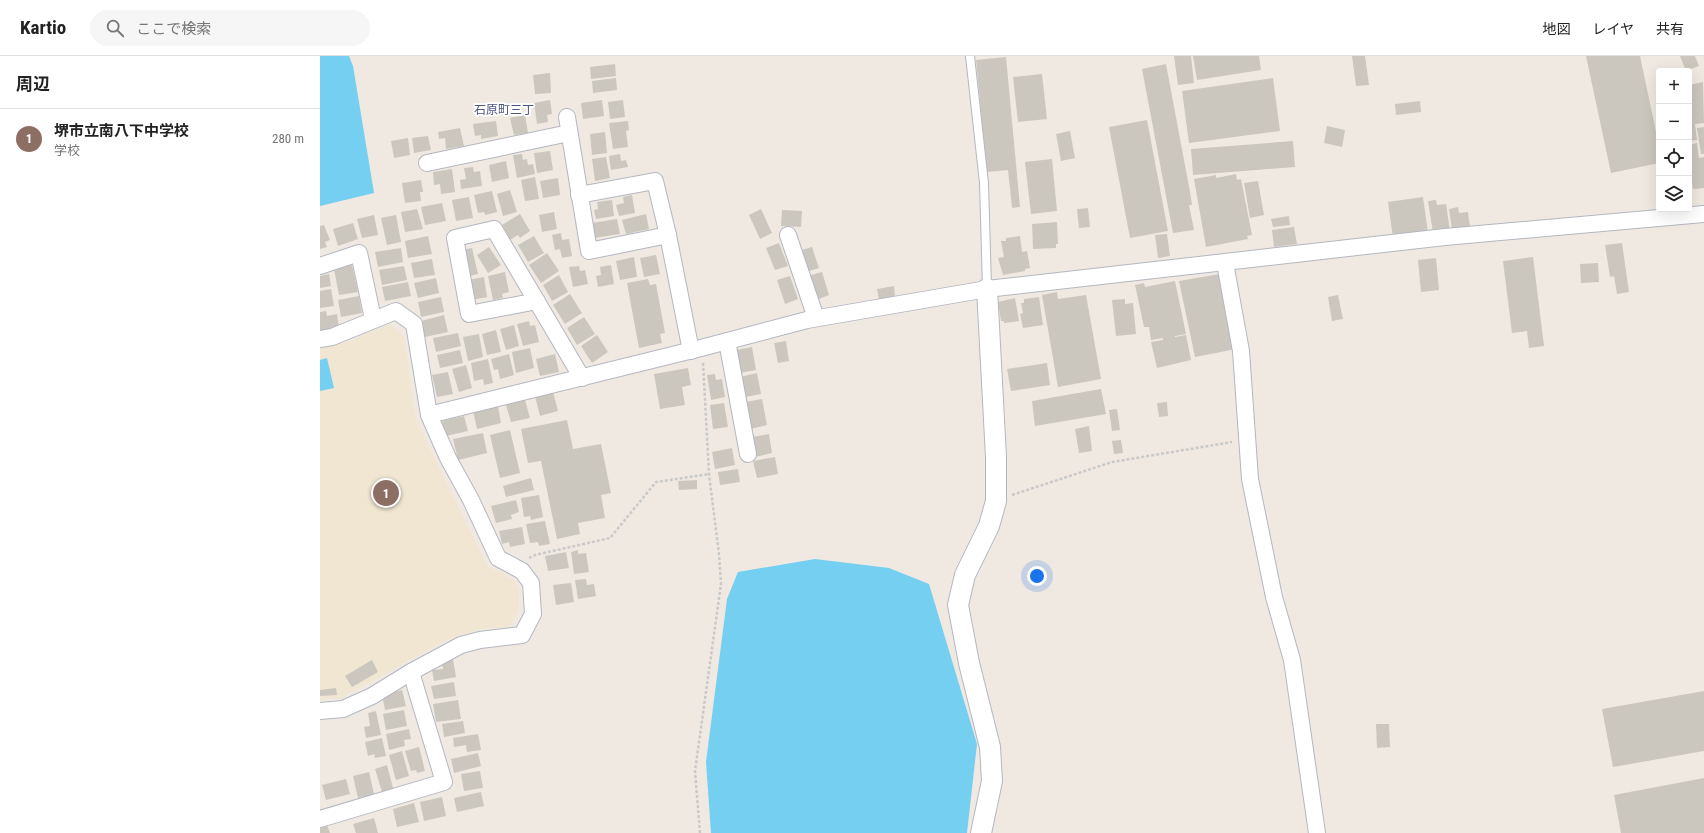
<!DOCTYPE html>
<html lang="ja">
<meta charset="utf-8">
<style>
:root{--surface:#fff;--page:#f6f6f6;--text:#222;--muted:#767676;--line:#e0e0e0;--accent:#4264fb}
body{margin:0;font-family:"Roboto Condensed","Noto Sans JP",sans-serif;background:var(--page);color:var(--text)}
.controls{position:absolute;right:12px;top:12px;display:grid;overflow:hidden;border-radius:4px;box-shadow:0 4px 16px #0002}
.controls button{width:36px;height:36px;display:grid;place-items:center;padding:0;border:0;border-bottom:1px solid var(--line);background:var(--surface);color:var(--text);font:20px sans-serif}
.you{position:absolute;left:717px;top:520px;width:14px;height:14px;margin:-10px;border:3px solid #fff;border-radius:50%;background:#1a73e8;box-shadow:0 0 0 6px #1a73e833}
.badge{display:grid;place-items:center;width:26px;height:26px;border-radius:50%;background:var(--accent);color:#fff;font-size:13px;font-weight:700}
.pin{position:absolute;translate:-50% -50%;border:2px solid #fff;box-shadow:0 1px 4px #0006}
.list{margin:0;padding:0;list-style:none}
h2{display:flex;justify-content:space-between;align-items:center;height:52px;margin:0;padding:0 16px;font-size:17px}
h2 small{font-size:13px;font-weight:400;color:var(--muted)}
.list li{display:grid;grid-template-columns:26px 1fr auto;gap:12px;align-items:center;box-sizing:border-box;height:60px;padding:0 16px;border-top:1px solid var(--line)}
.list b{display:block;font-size:15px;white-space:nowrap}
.list p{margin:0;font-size:13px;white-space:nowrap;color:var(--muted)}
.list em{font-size:13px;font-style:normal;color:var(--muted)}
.icon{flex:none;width:22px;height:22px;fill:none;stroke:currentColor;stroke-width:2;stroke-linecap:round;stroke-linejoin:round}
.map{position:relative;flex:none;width:1384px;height:777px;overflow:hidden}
header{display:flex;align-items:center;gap:24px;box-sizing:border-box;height:56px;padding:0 20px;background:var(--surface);border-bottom:1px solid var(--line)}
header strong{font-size:19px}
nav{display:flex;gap:22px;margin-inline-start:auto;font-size:14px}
.search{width:280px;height:36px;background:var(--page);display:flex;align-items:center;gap:10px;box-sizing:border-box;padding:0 14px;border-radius:22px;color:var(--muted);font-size:15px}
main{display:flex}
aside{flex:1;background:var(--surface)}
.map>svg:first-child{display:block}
.education{fill:#f0e6d1}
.water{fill:#75cff0}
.building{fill:#cbc7bf}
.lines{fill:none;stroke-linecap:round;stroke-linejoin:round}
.service-casing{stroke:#b4b7c1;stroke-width:10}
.minor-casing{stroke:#b4b7c1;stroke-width:18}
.tertiary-casing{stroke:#b4b7c1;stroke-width:22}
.path{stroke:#c9c9c9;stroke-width:2.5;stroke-dasharray:3 2;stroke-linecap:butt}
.service{stroke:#fff;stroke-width:8}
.minor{stroke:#fff;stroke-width:16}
.tertiary{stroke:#fff;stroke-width:20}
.labels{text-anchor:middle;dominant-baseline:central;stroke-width:3.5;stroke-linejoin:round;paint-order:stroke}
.neighbourhood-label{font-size:12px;fill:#4d5680;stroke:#fff}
</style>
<header>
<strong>Kartio</strong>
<div class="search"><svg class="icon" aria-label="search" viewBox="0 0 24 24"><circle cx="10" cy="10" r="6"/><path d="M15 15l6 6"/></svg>ここで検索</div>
<nav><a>地図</a><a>レイヤ</a><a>共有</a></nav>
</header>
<main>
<aside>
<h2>周辺<small></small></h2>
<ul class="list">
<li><span class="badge" style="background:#8d6e63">1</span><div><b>堺市立南八下中学校</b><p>学校</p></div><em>280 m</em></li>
</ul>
</aside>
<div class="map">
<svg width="1384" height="777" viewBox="0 0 1384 777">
<rect width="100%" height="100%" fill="#efe9e1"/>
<!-- education -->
<polygon class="education" points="70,268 84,281 96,364 167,510 195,525 199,534 199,553 189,571 165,572 128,583 20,642 0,644 0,292 28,286"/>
<!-- water -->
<g class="water">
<polygon points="0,0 29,0 33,10 54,137 0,150"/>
<polygon points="7,302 14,332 0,335 0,304"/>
<polygon points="495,503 569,512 609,528 657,688 647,777 391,777 386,706 407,543 418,516"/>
</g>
<!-- building -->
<g class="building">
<polygon points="854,0 871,0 874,27 858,29"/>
<polygon points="873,0 939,0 941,14 877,24"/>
<polygon points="1032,0 1045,0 1049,29 1036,30"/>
<polygon points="1266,0 1320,0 1339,90 1339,107 1291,117"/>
<polygon points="1360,0 1375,0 1379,10 1366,15"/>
<polygon points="686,1 700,151 692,152 688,114 667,116 656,4"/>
<polygon points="295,8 296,20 271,23 270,11"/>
<polygon points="846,8 870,136 872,149 869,149 874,174 853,177 822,13"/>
<polygon points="230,17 231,37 215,38 213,19"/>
<polygon points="722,18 727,63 698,66 693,21"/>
<polygon points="296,22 297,34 273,37 272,25"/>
<polygon points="953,22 960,75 869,87 862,35"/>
<polygon points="1383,26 1384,67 1375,68 1377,84 1369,85 1369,29"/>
<polygon points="230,44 232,58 227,59 228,66 217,68 214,47"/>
<polygon points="282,44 284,60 263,63 261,47"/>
<polygon points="303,44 305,61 290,63 288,46"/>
<polygon points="1100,45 1101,56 1076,59 1075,48"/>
<polygon points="205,59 208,77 194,79 190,62"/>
<polygon points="827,64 848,175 810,182 789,71"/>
<polygon points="176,65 178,80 161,83 161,79 155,80 153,68"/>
<polygon points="308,65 309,74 306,75 308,91 293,93 289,67"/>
<polygon points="1007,70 1025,74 1022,91 1004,87"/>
<polygon points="1384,71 1384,98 1381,98 1377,72"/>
<polygon points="140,72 144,90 126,93 125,82 119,83 118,76"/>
<polygon points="750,75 755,102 741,105 736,78"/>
<polygon points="285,76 287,97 272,99 270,78"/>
<polygon points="108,80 111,94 94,97 92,82"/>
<polygon points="88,82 90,99 74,102 71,85"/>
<polygon points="973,85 975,111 873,119 871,93"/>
<polygon points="1377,87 1379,102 1384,101 1384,132 1373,133 1369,106 1369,89"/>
<polygon points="230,95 233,114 217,117 214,97"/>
<polygon points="202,98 203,104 207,103 208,109 213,108 215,118 197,122 193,99"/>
<polygon points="300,98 301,105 306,104 308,111 291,114 289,100"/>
<polygon points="286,101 290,122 275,125 272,103"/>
<polygon points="732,103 737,155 711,158 705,106"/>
<polygon points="186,105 189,122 172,126 169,109"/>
<polygon points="153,111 154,116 160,115 162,130 141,133 140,124 146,123 144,112"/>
<polygon points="132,113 135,136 121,138 120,128 114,129 113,116"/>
<polygon points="916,118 917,124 921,123 932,179 927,180 928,183 886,191 874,123 896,119 896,122"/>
<polygon points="215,121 219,143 205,145 201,124"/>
<polygon points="238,122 240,139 223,142 220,125"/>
<polygon points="101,124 103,136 100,136 101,145 85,147 82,127"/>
<polygon points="938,125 944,159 930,162 924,127"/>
<polygon points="190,134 197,156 183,160 177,138"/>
<polygon points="172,135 177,156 165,159 164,156 158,157 154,139"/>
<polygon points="312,139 315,157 299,160 296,149 304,147 303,141"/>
<polygon points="149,141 153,162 136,165 132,144"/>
<polygon points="1103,141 1108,177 1073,182 1068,146"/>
<polygon points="292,144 294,160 276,163 274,154 278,153 277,146"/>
<polygon points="1116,144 1117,149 1126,148 1130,175 1113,177 1108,145"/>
<polygon points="122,147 126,165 105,169 101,151"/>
<polygon points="1138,151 1139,157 1148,156 1150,171 1132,174 1129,153"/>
<polygon points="768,152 770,171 759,172 757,153"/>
<polygon points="97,153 103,173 85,176 81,156"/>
<polygon points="441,153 452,177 440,183 429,159"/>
<polygon points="462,154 482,155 481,171 461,170"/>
<polygon points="234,156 237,173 222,176 219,159"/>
<polygon points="200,158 210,175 200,182 198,179 190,184 182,169"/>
<polygon points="326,158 329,173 306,178 302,164"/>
<polygon points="54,159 58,179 42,182 37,163"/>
<polygon points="76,159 81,186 67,189 61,162"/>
<polygon points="969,160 970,169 953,171 951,163"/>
<polygon points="297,163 300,178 274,182 272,167"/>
<polygon points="737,166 738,188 736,188 736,192 713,193 712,168"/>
<polygon points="33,167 38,183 18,190 13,173"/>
<polygon points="4,169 10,184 5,186 7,191 0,193 0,170"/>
<polygon points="974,171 977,188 954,191 952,174"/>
<polygon points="241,177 242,184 249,183 252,200 242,202 240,193 235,194 232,179"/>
<polygon points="847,178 850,200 838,202 835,179"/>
<polygon points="108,180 112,198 88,202 85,185"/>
<polygon points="214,180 224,197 208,206 198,189"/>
<polygon points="700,180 702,196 707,195 710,212 705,213 705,215 683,219 678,202 684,201 681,185 686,185 686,182"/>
<polygon points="459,187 468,210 455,214 446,192"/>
<polygon points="1302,187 1309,236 1297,238 1294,220 1290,221 1285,189"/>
<polygon points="169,191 181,209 168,217 157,199"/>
<polygon points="492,191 499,212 486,216 479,195"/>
<polygon points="81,192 83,206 58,211 55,196"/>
<polygon points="152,192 158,218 149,220 142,194"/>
<polygon points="227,197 239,215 221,227 209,209"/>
<polygon points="336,199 340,218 324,221 320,202"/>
<polygon points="314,201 317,221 300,224 296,205"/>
<polygon points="1213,201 1224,290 1209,292 1207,275 1192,277 1183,205"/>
<polygon points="1116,202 1119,234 1101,236 1098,204"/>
<polygon points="112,203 115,219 94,222 91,207"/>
<polygon points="1278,207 1279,226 1261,227 1260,208"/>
<polygon points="32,209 38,236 19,239 14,213"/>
<polygon points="291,209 294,228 278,231 276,220 281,219 280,211"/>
<polygon points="84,210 87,224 62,229 59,214"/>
<polygon points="259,210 260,215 265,214 268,228 253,231 249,211"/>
<polygon points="185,216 189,236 182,238 183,242 173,244 168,220"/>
<polygon points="502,216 509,239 496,244 488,220"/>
<polygon points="9,218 11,230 0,232 0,220"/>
<polygon points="900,218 916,293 875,301 859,225"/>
<polygon points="239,219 248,236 232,245 223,229"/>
<polygon points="470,220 478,243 465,248 457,224"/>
<polygon points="164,221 167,241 152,244 148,224"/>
<polygon points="116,222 119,237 98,242 94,227"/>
<polygon points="328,223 330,229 336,228 345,277 340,278 342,287 319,292 307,227"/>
<polygon points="855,225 866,278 855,280 855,281 866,279 871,304 837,312 831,286 843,284 843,282 831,284 829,271 824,271 815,229 824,227 825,231"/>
<polygon points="88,226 91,240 65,245 62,231"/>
<polygon points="574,230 575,241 559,244 557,233"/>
<polygon points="11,233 14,250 0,252 0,235"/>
<polygon points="737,236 738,243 766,239 781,323 738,331 722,239"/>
<polygon points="250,238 262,257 245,268 233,249"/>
<polygon points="1018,239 1023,263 1012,265 1008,241"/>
<polygon points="39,240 42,257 21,261 18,244"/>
<polygon points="121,241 124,256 101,261 98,246"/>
<polygon points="719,241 723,269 703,272 700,258 703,257 701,247 704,247 704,243"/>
<polygon points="695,242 699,265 684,267 684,265 681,265 678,246"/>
<polygon points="805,243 805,248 813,247 816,278 796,280 792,244"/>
<polygon points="6,255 7,260 17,258 19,271 0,275 0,256"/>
<polygon points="124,259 128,276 105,281 101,265"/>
<polygon points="264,261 275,278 257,289 247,272"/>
<polygon points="209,265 210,270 215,269 219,286 203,290 197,268"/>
<polygon points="194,269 199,290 186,294 180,273"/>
<polygon points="176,274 181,296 167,299 162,278"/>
<polygon points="138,277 141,290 116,296 113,282"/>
<polygon points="159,278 163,301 148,305 143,281"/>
<polygon points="277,279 288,296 272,307 261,290"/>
<polygon points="466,285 469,305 458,307 454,287"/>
<polygon points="432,291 436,314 420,317 416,294"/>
<polygon points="210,292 214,312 196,317 192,296"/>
<polygon points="140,294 143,307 120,312 117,299"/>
<polygon points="189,298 194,319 180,323 178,313 174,314 171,303"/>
<polygon points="235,298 239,316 220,320 216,303"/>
<polygon points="168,303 173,327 164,329 163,323 154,325 151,307"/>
<polygon points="727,307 730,329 691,335 687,313"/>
<polygon points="146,309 152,332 139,336 132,313"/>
<polygon points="368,312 371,329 362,331 365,349 340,353 334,318"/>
<polygon points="128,316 133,338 117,341 112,319"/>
<polygon points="437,317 441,338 425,341 420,321"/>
<polygon points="395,318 396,324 402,323 405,341 391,344 387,319"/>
<polygon points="781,333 786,358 715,370 712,345"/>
<polygon points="233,336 238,355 220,360 215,340"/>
<polygon points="442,343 447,369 430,373 425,346"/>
<polygon points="205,344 210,362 191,366 186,349"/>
<polygon points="847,346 848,360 839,361 837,347"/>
<polygon points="404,347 408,371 393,373 390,349"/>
<polygon points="178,350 181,367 157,373 153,355"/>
<polygon points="797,353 800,374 792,375 789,354"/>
<polygon points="144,360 148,375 126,380 122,365"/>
<polygon points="247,364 253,393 281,388 291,437 281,439 285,462 258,467 260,478 237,483 221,405 208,407 201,373"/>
<polygon points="769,370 772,395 759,397 755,373"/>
<polygon points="190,374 200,417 180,422 170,379"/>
<polygon points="163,377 167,397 138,404 133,383"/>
<polygon points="449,378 452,397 435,401 432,381"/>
<polygon points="801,384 803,397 794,398 792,385"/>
<polygon points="412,392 415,409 395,413 392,396"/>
<polygon points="455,401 458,418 437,422 433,405"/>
<polygon points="418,413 420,426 400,429 398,416"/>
<polygon points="211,422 214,434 186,441 183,430"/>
<polygon points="377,424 377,433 359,434 358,425"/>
<polygon points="219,439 223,461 211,464 210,460 204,461 201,442"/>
<polygon points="196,444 199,456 191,459 192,463 176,467 171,450"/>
<polygon points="225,465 230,488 219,490 218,486 210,487 206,468"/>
<polygon points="202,471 205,488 190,491 189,486 182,488 179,475"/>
<polygon points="258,494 258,498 266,497 269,516 254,518 251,496"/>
<polygon points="246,496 249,512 228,515 225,500"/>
<polygon points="266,523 267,529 274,528 276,540 258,543 255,524"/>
<polygon points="251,527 254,546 236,549 233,529"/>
<polygon points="133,603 136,621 114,625 112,614 123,613 122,605"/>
<polygon points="52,604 58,616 32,631 25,620"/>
<polygon points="134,626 136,640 114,643 111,630"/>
<polygon points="16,632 17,639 0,640 0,634"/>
<polygon points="82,634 86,650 65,654 62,639"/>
<polygon points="1384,635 1384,695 1293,711 1282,653"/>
<polygon points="138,644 141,663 116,666 113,648"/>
<polygon points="84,654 87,670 66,674 63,658"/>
<polygon points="56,655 61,679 46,682 44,671 50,670 48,657"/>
<polygon points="143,665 145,677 124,681 122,668"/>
<polygon points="1056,668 1069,668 1070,691 1057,692"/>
<polygon points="89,673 91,683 84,684 85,690 69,694 66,678"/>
<polygon points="158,678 161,694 147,696 146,689 134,691 133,682"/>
<polygon points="62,682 66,700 55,702 54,698 48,700 45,686"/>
<polygon points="99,691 105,715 97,717 96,714 91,715 85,695"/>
<polygon points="82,695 89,720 76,724 69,699"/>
<polygon points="158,697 161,710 134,717 131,703"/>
<polygon points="67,709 73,732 62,736 55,713"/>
<polygon points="160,715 163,732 144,735 141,718"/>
<polygon points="49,716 54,738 38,742 33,720"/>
<polygon points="1384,722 1384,777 1301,777 1294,739"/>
<polygon points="26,723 30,738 6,744 2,729"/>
<polygon points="161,736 164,750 137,756 134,742"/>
<polygon points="122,741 126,760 104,765 100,746"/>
<polygon points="94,747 99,766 77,771 73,753"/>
<polygon points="54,762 58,777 36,777 33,768"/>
<polygon points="7,769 10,777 0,777 0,771"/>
</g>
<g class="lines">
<!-- service casing -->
<g class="service-casing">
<polyline id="service" points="650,0 664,127 667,232"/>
</g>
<!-- minor casing -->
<g class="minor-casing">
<g id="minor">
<polyline points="247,61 269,195 348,179"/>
<polyline points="107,107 249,77"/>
<polyline points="259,139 335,125 348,179 371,295"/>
<polyline points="468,179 496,262"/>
<polyline points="905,207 921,295 930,423 954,541 972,604 997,777"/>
<polyline points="0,210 39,197 53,263"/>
<polyline points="217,245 149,258 135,182 174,173 262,322"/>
<polyline points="0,283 12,281 76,255 94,268 109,359 381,292 487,264 667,233 1125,181 1384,158"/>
<polyline points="407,285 428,398"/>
<polyline points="0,655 23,653 52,640 91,616 141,589 160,584 202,579 213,558 211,527 202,515 178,502 151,444 128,402 109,359"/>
<polyline points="0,763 124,726 91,616"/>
</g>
</g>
<!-- tertiary casing -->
<g class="tertiary-casing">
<polyline id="tertiary" points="661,777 672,725 670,691 649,607 638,549 645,519 669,470 676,445 676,401 667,233"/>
</g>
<!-- path -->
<g class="path">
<polyline points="692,439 792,406 912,386"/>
<polyline points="209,502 215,499 290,482 336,426 389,418"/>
<polyline points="380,777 375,715 401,528 399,498 389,418 383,306"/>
</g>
<!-- service -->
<use href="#service" class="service"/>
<!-- minor -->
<use href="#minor" class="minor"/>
<!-- tertiary -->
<use href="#tertiary" class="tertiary"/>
</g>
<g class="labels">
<!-- neighbourhood labels -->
<g class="neighbourhood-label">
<text x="184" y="54">石原町三丁</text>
</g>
</g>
</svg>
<div class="controls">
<button>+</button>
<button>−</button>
<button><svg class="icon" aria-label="locate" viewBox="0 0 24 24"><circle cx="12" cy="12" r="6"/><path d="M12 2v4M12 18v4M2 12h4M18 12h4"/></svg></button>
<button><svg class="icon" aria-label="layers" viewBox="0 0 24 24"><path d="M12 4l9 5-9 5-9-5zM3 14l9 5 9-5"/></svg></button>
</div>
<div class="you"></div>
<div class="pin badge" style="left:66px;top:437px;background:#8d6e63">1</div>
</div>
</main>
